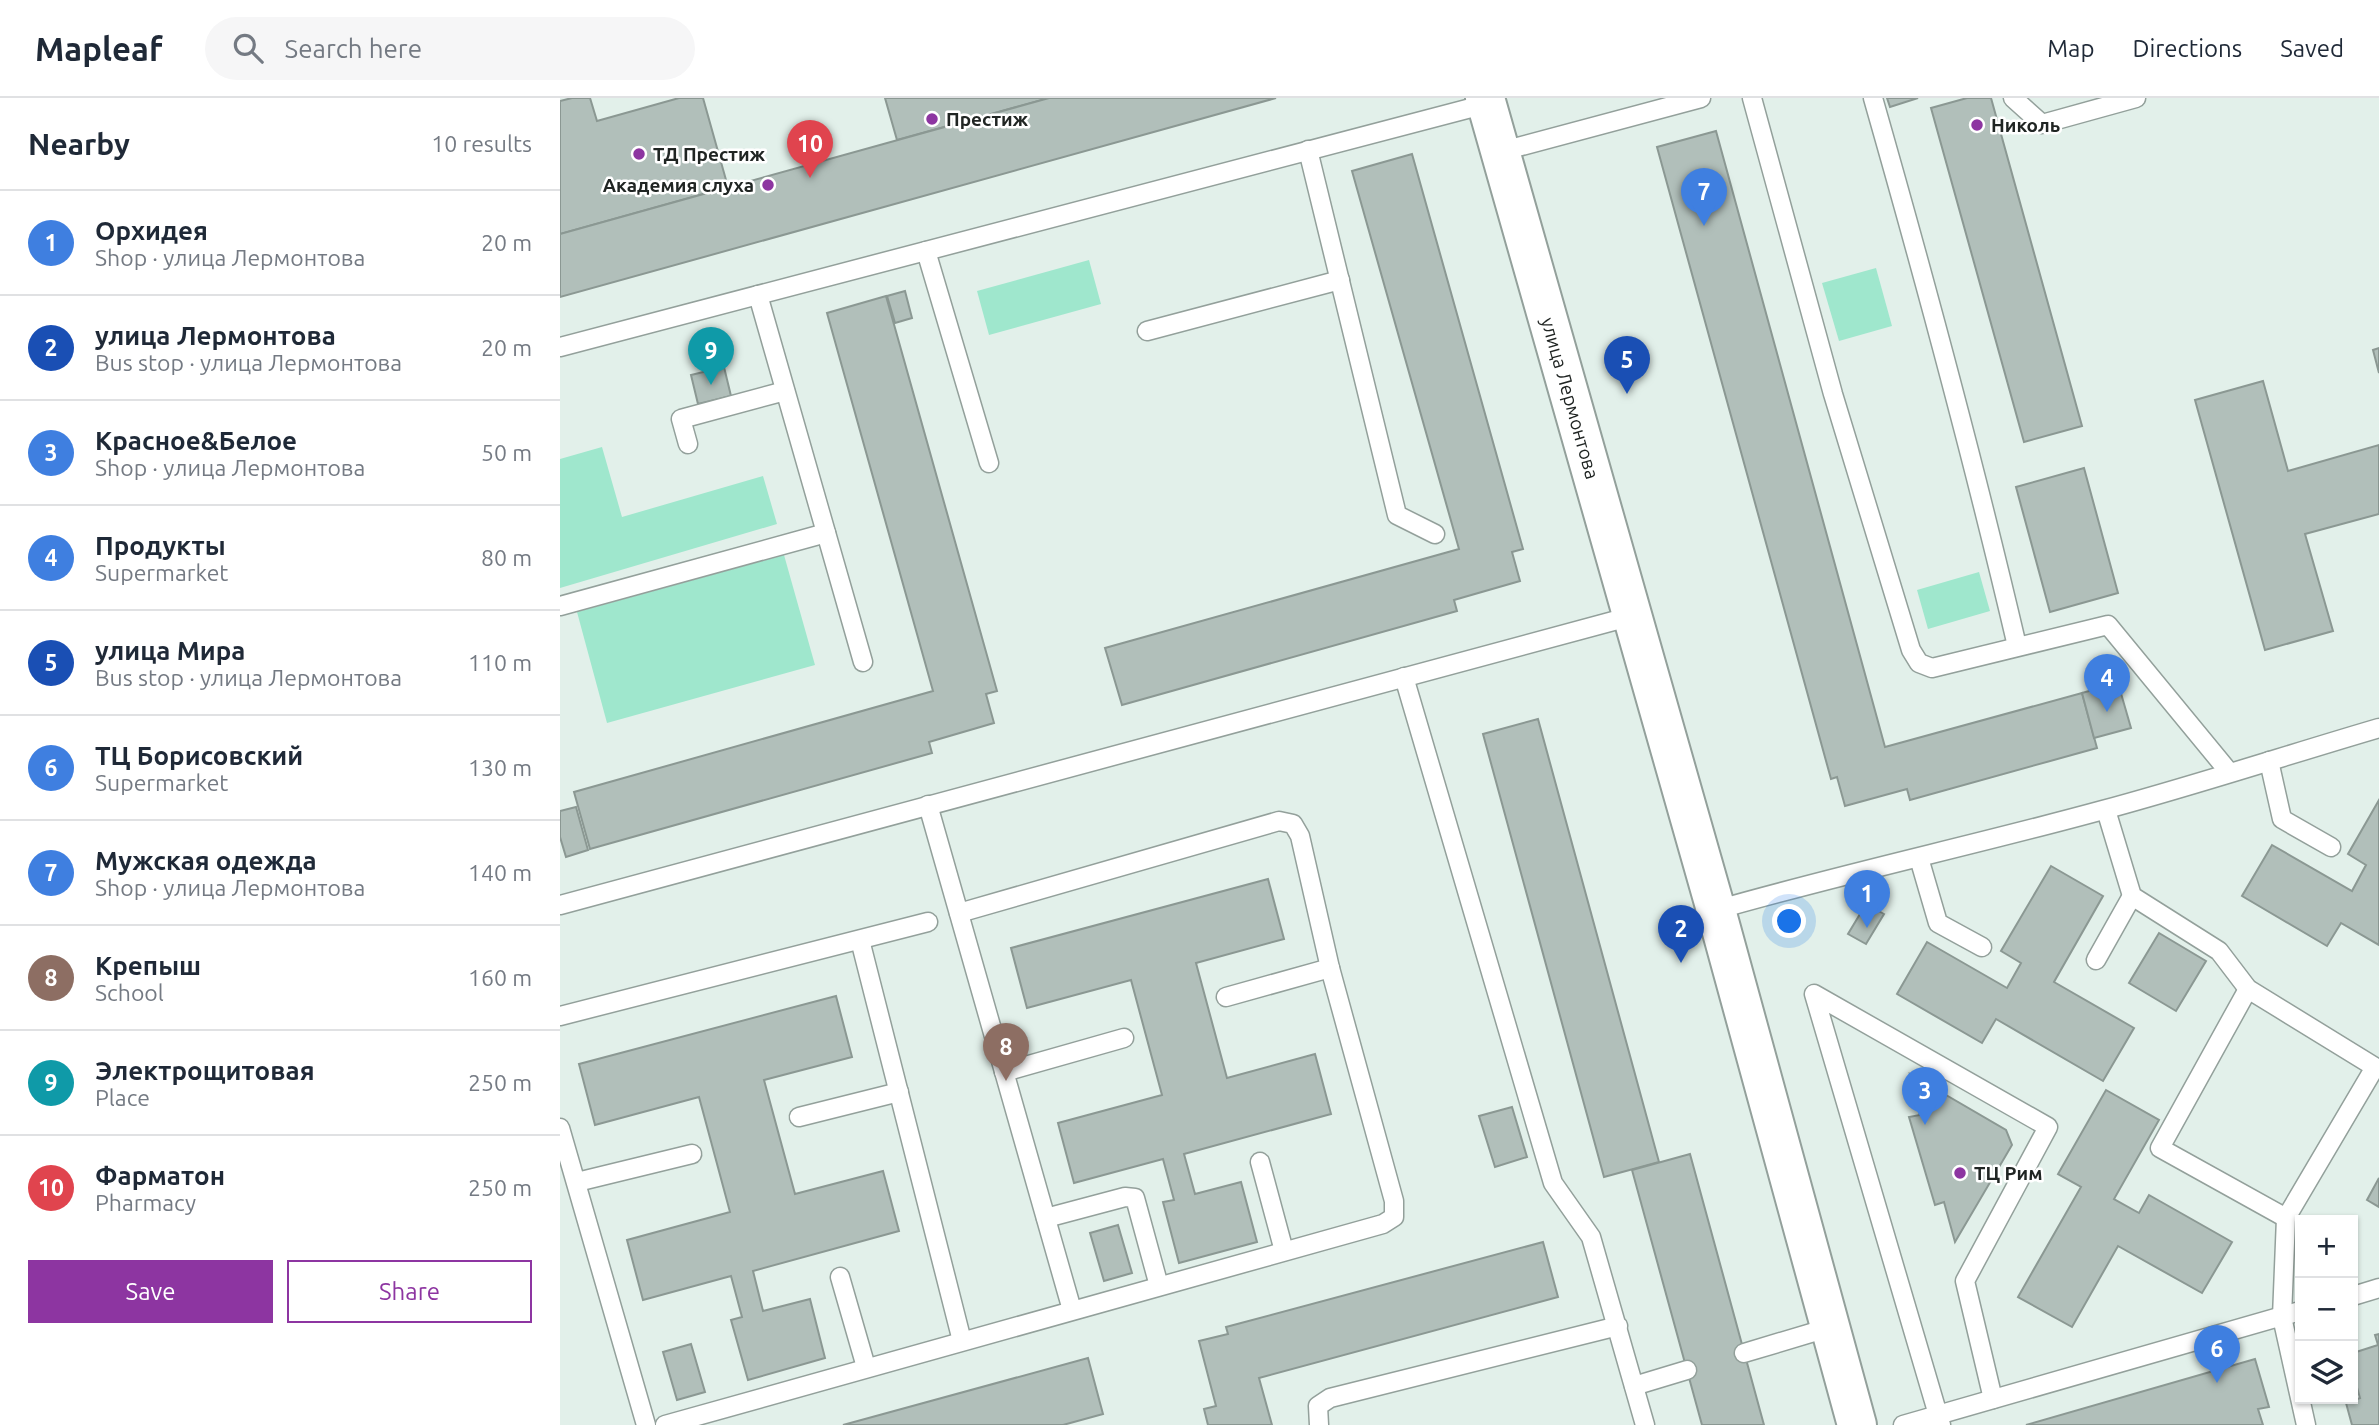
<!DOCTYPE html>
<meta charset="utf-8">
<style>
:root{--surface:#fff;--page:#f6f6f7;--text:#1f2937;--muted:#747a83;--line:#e0e1e3;--accent:#8d35a1}
body{margin:0;font-family:Ubuntu,sans-serif;background:var(--page);color:var(--text)}
.controls{position:absolute;right:21px;bottom:21px;display:grid;overflow:hidden;border-radius:0px;box-shadow:0 2px 5px #0004}
.controls button{width:63px;height:63px;display:grid;place-items:center;padding:0;border:0;border-bottom:2px solid var(--line);background:var(--surface);color:var(--text);font:35px sans-serif}
.you{position:absolute;left:1230px;top:824px;width:24px;height:24px;margin:-18px;border:5px solid #fff;border-radius:50%;background:#1a73e8;box-shadow:0 0 0 10px #1a73e833}
.badge{display:grid;place-items:center;width:46px;height:46px;border-radius:50%;background:var(--accent);color:#fff;font-size:23px;font-weight:700}
.pin{position:absolute;translate:-50% -58px;filter:drop-shadow(0 2px 4px #0008)}
.pin::after{content:'';position:absolute;top:37px;width:24px;height:21px;background:inherit;clip-path:polygon(0 0,100% 0,50% 100%)}
.list{margin:0;padding:0;list-style:none}
h2{display:flex;justify-content:space-between;align-items:center;height:91px;margin:0;padding:0 28px;font-size:30px}
h2 small{font-size:23px;font-weight:400;color:var(--muted)}
.list li{display:grid;grid-template-columns:46px 1fr auto;gap:21px;align-items:center;box-sizing:border-box;height:105px;padding:0 28px;border-top:2px solid var(--line)}
.list b{display:block;font-size:26px;white-space:nowrap}
.list p{margin:0;font-size:23px;white-space:nowrap;color:var(--muted)}
.list em{font-size:23px;font-style:normal;color:var(--muted)}
.actions{display:flex;gap:14px;padding:21px 28px}
.actions a{flex:1;padding:16px 0;border:2px solid var(--accent);border-radius:0px;text-align:center;font-size:24px;color:var(--accent)}
.actions .main{background:var(--accent);color:#fff}
.icon{flex:none;width:38px;height:38px;fill:none;stroke:currentColor;stroke-width:2;stroke-linecap:round;stroke-linejoin:round}
.map{position:relative;flex:none;width:1819px;height:1327px;overflow:hidden}
header{display:flex;align-items:center;gap:42px;box-sizing:border-box;height:98px;padding:0 35px;background:var(--surface);border-bottom:2px solid var(--line)}
header strong{font-size:33px}
nav{display:flex;gap:38px;margin-inline-start:auto;font-size:24px}
.search{width:490px;height:63px;background:var(--page);display:flex;align-items:center;gap:18px;box-sizing:border-box;padding:0 24px;border-radius:38px;color:var(--muted);font-size:26px}
main{display:flex}
aside{flex:1;background:var(--surface)}
.map>svg:first-child{display:block}
.green{fill:#9fe7cd}
.building{fill:#b1bfba;stroke:#8b9893;stroke-width:2}
.lines{fill:none;stroke-linecap:round;stroke-linejoin:round}
.service-casing{stroke:#93a09b;stroke-width:21}
.tertiary-casing{stroke:#93a09b;stroke-width:42}
.service{stroke:#fff;stroke-width:18}
.tertiary{stroke:#fff;stroke-width:38}
.poi-dot{fill:#8d35a1;stroke:#fff;stroke-width:2.5}
.labels{text-anchor:middle;dominant-baseline:central;stroke-width:5;stroke-linejoin:round;paint-order:stroke}
.poi-label{font-size:19px;font-weight:bold;fill:#202523;stroke:#fff;text-anchor:start}
.street-label{font-size:19px;fill:#202523;stroke:#fff}
</style>
<header>
<strong>Mapleaf</strong>
<div class="search"><svg class="icon" aria-label="search" viewBox="0 0 24 24"><circle cx="10" cy="10" r="6"/><path d="M15 15l6 6"/></svg>Search here</div>
<nav><a>Map</a><a>Directions</a><a>Saved</a></nav>
</header>
<main>
<aside>
<h2>Nearby<small>10 results</small></h2>
<ul class="list">
<li><span class="badge" style="background:#3f7fe0">1</span><div><b>Орхидея</b><p>Shop · улица Лермонтова</p></div><em>20 m</em></li>
<li><span class="badge" style="background:#1a4fb4">2</span><div><b>улица Лермонтова</b><p>Bus stop · улица Лермонтова</p></div><em>20 m</em></li>
<li><span class="badge" style="background:#3f7fe0">3</span><div><b>Красное&amp;Белое</b><p>Shop · улица Лермонтова</p></div><em>50 m</em></li>
<li><span class="badge" style="background:#3f7fe0">4</span><div><b>Продукты</b><p>Supermarket</p></div><em>80 m</em></li>
<li><span class="badge" style="background:#1a4fb4">5</span><div><b>улица Мира</b><p>Bus stop · улица Лермонтова</p></div><em>110 m</em></li>
<li><span class="badge" style="background:#3f7fe0">6</span><div><b>ТЦ Борисовский</b><p>Supermarket</p></div><em>130 m</em></li>
<li><span class="badge" style="background:#3f7fe0">7</span><div><b>Мужская одежда</b><p>Shop · улица Лермонтова</p></div><em>140 m</em></li>
<li><span class="badge" style="background:#8d6e63">8</span><div><b>Крепыш</b><p>School</p></div><em>160 m</em></li>
<li><span class="badge" style="background:#0f9aa8">9</span><div><b>Электрощитовая</b><p>Place</p></div><em>250 m</em></li>
<li><span class="badge" style="background:#e0444e">10</span><div><b>Фарматон</b><p>Pharmacy</p></div><em>250 m</em></li>
</ul>
<div class="actions"><a class="main">Save</a><a>Share</a></div>
</aside>
<div class="map">
<svg width="1819" height="1327" viewBox="0 0 1819 1327">
<rect width="100%" height="100%" fill="#e2f0ea"/>
<!-- green -->
<g class="green">
<polygon points="529,162 541,206 429,237 417,193"/>
<polygon points="1316,170 1332,228 1279,243 1262,185"/>
<polygon points="42,349 62,419 203,378 217,426 0,490 0,361"/>
<polygon points="224,457 255,567 47,625 17,514"/>
<polygon points="1419,474 1430,513 1368,531 1357,492"/>
</g>
<!-- building -->
<g class="building">
<polygon points="12,0 30,0 37,23 119,0 143,0 168,89 0,136 0,3"/>
<polygon points="325,0 489,0 337,42"/>
<polygon points="489,0 716,0 0,199 0,136"/>
<polygon points="1327,0 1358,0 1330,9"/>
<polygon points="1407,0 1431,0 1522,328 1464,344 1371,10"/>
<polygon points="1156,33 1325,649 1522,595 1537,650 1350,702 1347,691 1285,708 1277,679 1271,681 1097,49"/>
<polygon points="852,56 963,451 952,454 960,483 894,502 897,513 562,607 545,550 899,451 792,73"/>
<polygon points="345,193 352,220 335,225 327,198"/>
<polygon points="326,198 437,593 426,596 434,625 369,644 372,655 30,751 14,694 373,593 267,215"/>
<polygon points="1819,250 1819,275 1813,252"/>
<polygon points="164,269 171,298 138,306 131,277"/>
<polygon points="1703,283 1728,373 1819,347 1819,416 1745,436 1773,533 1705,552 1635,302"/>
<polygon points="1524,370 1558,495 1490,514 1456,389"/>
<polygon points="1558,585 1571,630 1534,640 1522,595"/>
<polygon points="978,621 1099,1064 1044,1079 923,636"/>
<polygon points="1819,702 1819,847 1781,825 1767,848 1682,798 1712,747 1792,793 1806,767 1788,756"/>
<polygon points="16,709 28,752 6,759 0,739 0,713"/>
<polygon points="1491,768 1543,798 1494,884 1574,930 1543,983 1436,921 1422,945 1337,896 1367,844 1447,890 1461,865 1441,853"/>
<polygon points="708,781 724,841 636,865 667,980 755,956 771,1016 624,1056 635,1096 681,1084 697,1144 619,1165 603,1104 614,1102 603,1061 514,1085 498,1025 602,997 571,882 467,910 451,850"/>
<polygon points="1306,806 1324,816 1306,846 1288,836"/>
<polygon points="1599,835 1646,863 1616,913 1569,885"/>
<polygon points="276,898 292,959 204,982 235,1096 323,1073 339,1133 193,1173 203,1213 250,1201 265,1260 188,1282 171,1222 182,1219 171,1178 83,1202 67,1142 170,1114 139,999 35,1027 19,966"/>
<polygon points="1350,976 1446,1032 1452,1047 1395,1144 1384,1104 1375,1107 1349,1019 1360,1017"/>
<polygon points="1546,992 1599,1022 1554,1101 1579,1115 1589,1097 1672,1144 1642,1195 1558,1148 1512,1229 1458,1199 1521,1089 1498,1076"/>
<polygon points="952,1009 967,1059 935,1069 919,1018"/>
<polygon points="1130,1056 1204,1327 1142,1327 1072,1072"/>
<polygon points="1819,1080 1819,1109 1807,1102"/>
<polygon points="558,1127 572,1175 544,1183 530,1135"/>
<polygon points="983,1144 998,1199 699,1280 712,1327 648,1327 644,1311 656,1308 639,1243 668,1236 666,1229"/>
<polygon points="1819,1236 1819,1327 1792,1327 1786,1305 1800,1300 1793,1275 1793,1255 1818,1247 1815,1237"/>
<polygon points="131,1246 145,1294 117,1302 103,1254"/>
<polygon points="528,1260 543,1316 503,1327 283,1327"/>
<polygon points="1695,1261 1709,1309 1698,1311 1703,1327 1466,1327"/>
</g>
<g class="lines">
<!-- service casing -->
<g class="service-casing">
<g id="service">
<polyline points="1192,0 1273,296 1351,552 1359,565 1372,570 1548,527 1669,674"/>
<path d="M1313 0C1365 182 1414 364 1457 548"/>
<polyline points="1453,0 1482,26 1576,0"/>
<polyline points="748,52 837,417 875,436"/>
<polyline points="939,54 1141,0"/>
<polyline points="366,153 429,365"/>
<polyline points="198,197 303,564"/>
<polyline points="587,233 780,182"/>
<polyline points="0,249 926,6"/>
<polyline points="128,346 121,321 225,293"/>
<polyline points="0,508 266,435"/>
<polyline points="844,579 993,1085 1031,1139 1085,1327"/>
<polyline points="1709,663 1722,721 1771,749"/>
<polyline points="368,707 512,1212"/>
<polyline points="1546,712 1572,798 1659,853 1688,891 1815,969 1726,1120 1722,1219 1746,1327"/>
<polyline points="1359,760 1378,825 1422,849"/>
<polyline points="0,807 1072,518"/>
<path d="M1156 812C1285 775 1415 747 1543 712 1636 687 1727 657 1819 630"/>
<polyline points="300,842 402,1243"/>
<polyline points="1536,862 1572,798"/>
<polyline points="1688,891 1600,1050 1726,1120"/>
<polyline points="666,899 770,870"/>
<polyline points="0,918 368,824"/>
<polyline points="444,974 564,940"/>
<polyline points="239,1019 339,994"/>
<polyline points="0,1030 86,1327"/>
<polyline points="700,1064 724,1153"/>
<polyline points="17,1084 132,1056"/>
<polyline points="486,1120 565,1099 575,1100 599,1188"/>
<polyline points="280,1179 306,1269"/>
<polyline points="1793,1198 1819,1190"/>
<polyline points="1184,1255 1271,1229"/>
<polyline points="1074,1288 1127,1272"/>
<polyline points="105,1327 823,1126 834,1119 834,1103 770,870 740,738 733,726 719,723 399,815"/>
<polyline points="759,1327 758,1308 770,1300 1058,1228"/>
<polyline points="1343,1327 1740,1213"/>
<polyline points="1381,1327 1254,896 1488,1029 1405,1183 1433,1301"/>
</g>
</g>
<!-- tertiary casing -->
<g class="tertiary-casing">
<g id="tertiary">
<path id="s1" d="M925 0 1156 812 1297 1327"/>
</g>
</g>
<!-- service -->
<use href="#service" class="service"/>
<!-- tertiary -->
<use href="#tertiary" class="tertiary"/>
</g>
<!-- markers -->
<g class="poi-dot">
<circle cx="372" cy="21" r="7"/>
<circle cx="1417" cy="27" r="7"/>
<circle cx="79" cy="56" r="7"/>
<circle cx="208" cy="87" r="7"/>
<circle cx="1400" cy="1075" r="7"/>
</g>
<g class="labels">
<!-- poi labels -->
<g class="poi-label">
<text x="386" y="21">Престиж</text>
<text x="1431" y="27">Николь</text>
<text x="93" y="56">ТД Престиж</text>
<text x="194" y="87" text-anchor="end">Академия слуха</text>
<text x="1414" y="1075">ТЦ Рим</text>
</g>
<!-- street labels -->
<g class="street-label">
<text stroke="none"><textPath href="#s1" startOffset="312">улица Лермонтова</textPath></text>
</g>
</g>
</svg>
<div class="controls">
<button>+</button>
<button>−</button>
<button><svg class="icon" aria-label="layers" viewBox="0 0 24 24"><path d="M12 4l9 5-9 5-9-5zM3 14l9 5 9-5"/></svg></button>
</div>
<div class="you"></div>
<div class="pin badge" style="left:1307px;top:830px;background:#3f7fe0">1</div>
<div class="pin badge" style="left:1121px;top:865px;background:#1a4fb4">2</div>
<div class="pin badge" style="left:1365px;top:1027px;background:#3f7fe0">3</div>
<div class="pin badge" style="left:1547px;top:614px;background:#3f7fe0">4</div>
<div class="pin badge" style="left:1067px;top:296px;background:#1a4fb4">5</div>
<div class="pin badge" style="left:1657px;top:1285px;background:#3f7fe0">6</div>
<div class="pin badge" style="left:1144px;top:128px;background:#3f7fe0">7</div>
<div class="pin badge" style="left:446px;top:983px;background:#8d6e63">8</div>
<div class="pin badge" style="left:151px;top:287px;background:#0f9aa8">9</div>
<div class="pin badge" style="left:250px;top:80px;background:#e0444e">10</div>
</div>
</main>
